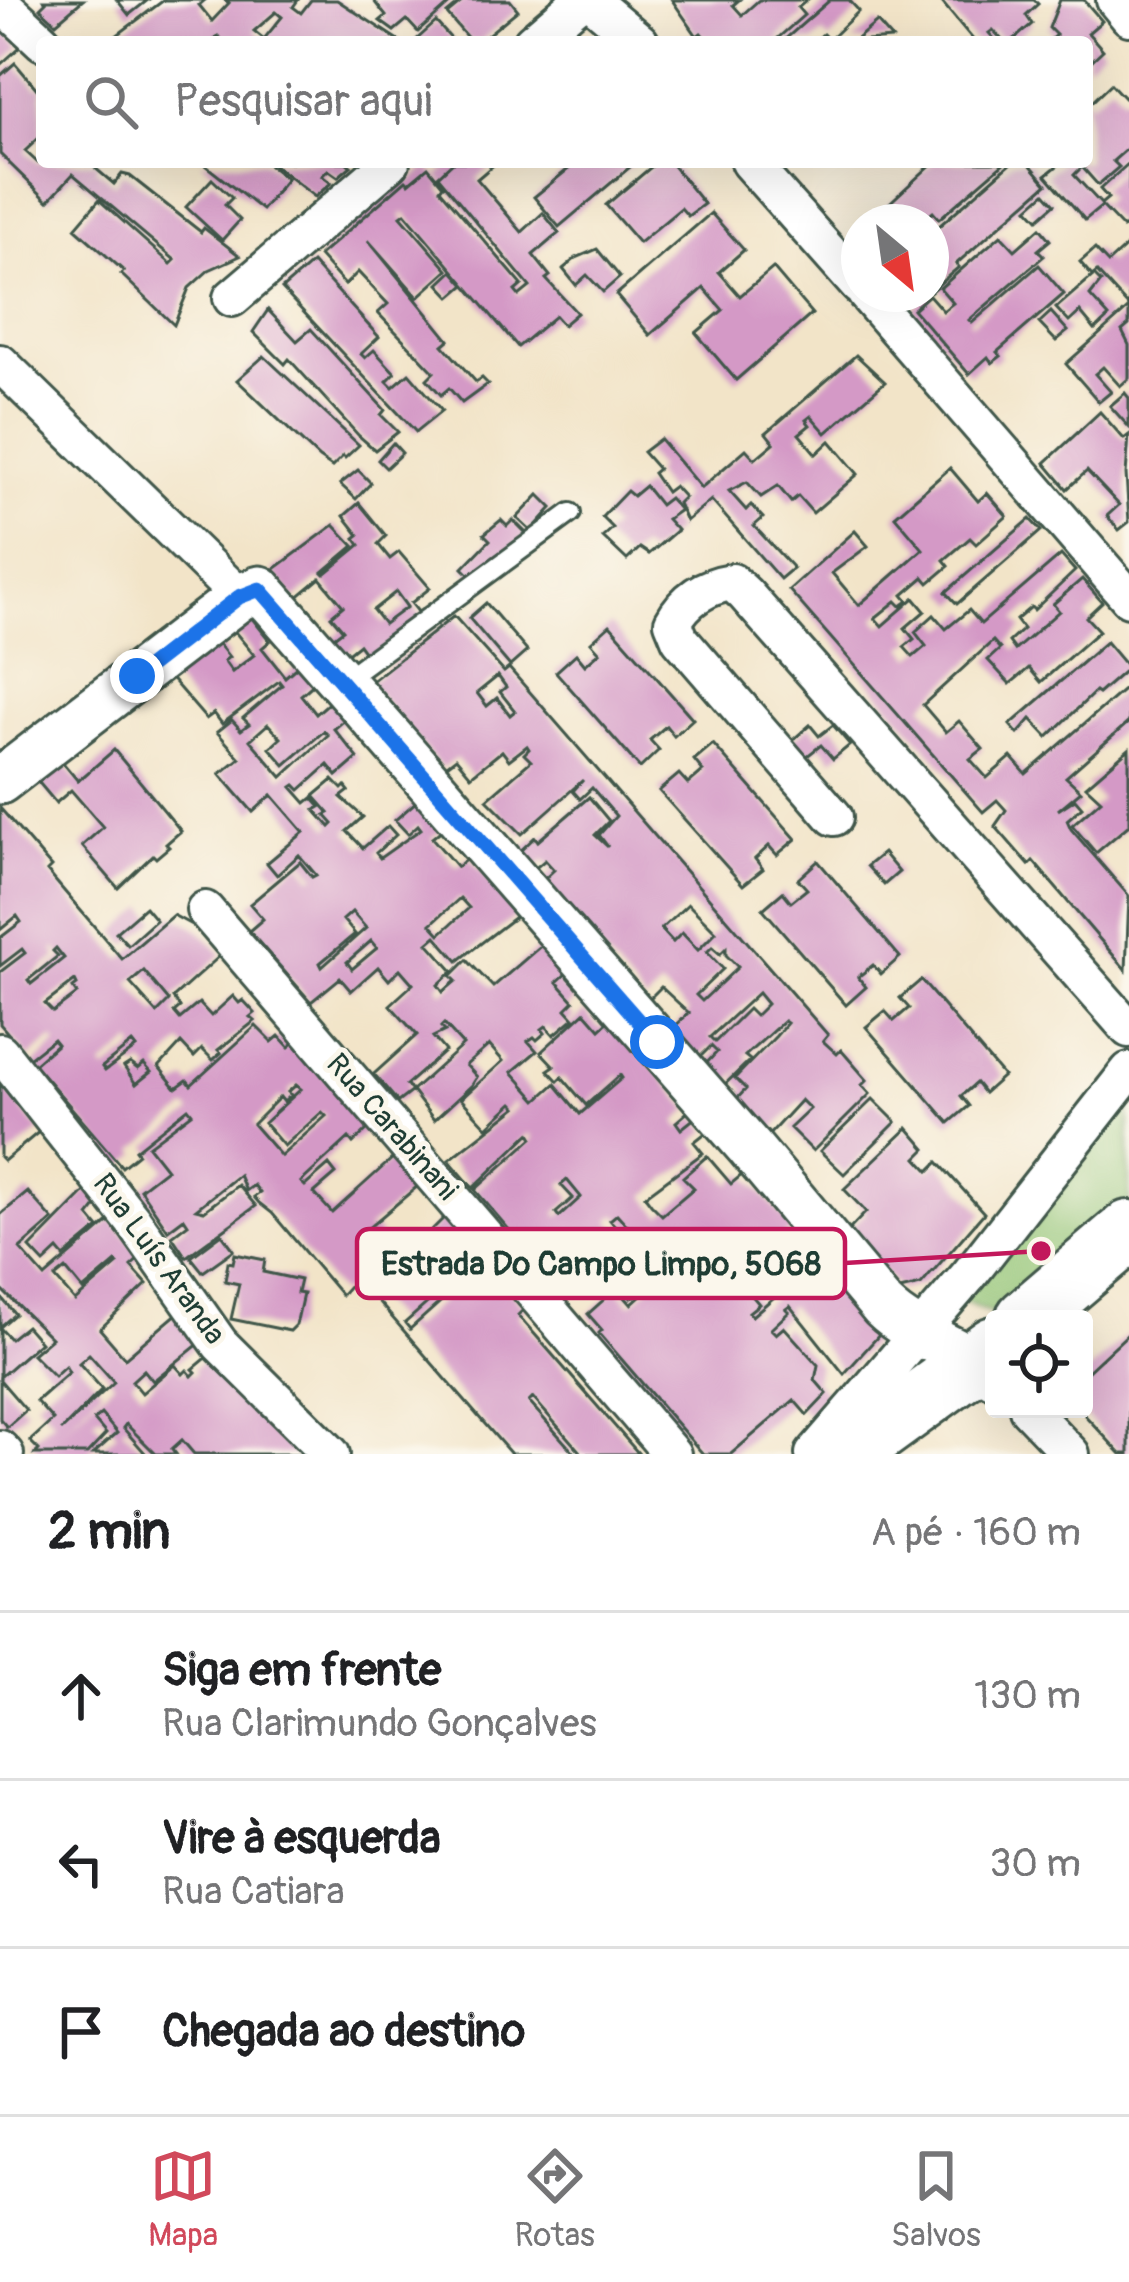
<!DOCTYPE html>
<html lang="pt">
<meta charset="utf-8">
<style>
:root{--surface:#fff;--page:#f6f6f6;--text:#202124;--muted:#757577;--line:#e0e0e0;--accent:#d1495b}
body{margin:0;font-family:Pangolin,sans-serif;background:var(--page);color:var(--text)}
.controls{position:absolute;right:36px;bottom:36px;display:grid;overflow:hidden;border-radius:12px;box-shadow:0 12px 48px #0002}
.controls button{width:108px;height:108px;display:grid;place-items:center;padding:0;border:0;border-bottom:3px solid var(--line);background:var(--surface);color:var(--text);font:60px sans-serif}
.compass{position:absolute;left:841px;top:204px;width:108px;height:108px;border-radius:50%;background:var(--surface);box-shadow:0 12px 48px #0002;rotate:151deg}
.stop{position:absolute;width:36px;height:36px;margin:-27px;border:9px solid #1a73e8;border-radius:50%;background:#fff}
.stop.end{background:#1a73e8;border-color:#fff;box-shadow:0 3px 12px #0008}
.list{margin:0;padding:0;list-style:none}
h2{display:flex;justify-content:space-between;align-items:center;height:156px;margin:0;padding:0 48px;font-size:51px}
h2 small{font-size:39px;font-weight:400;color:var(--muted)}
.list li{display:grid;grid-template-columns:78px 1fr auto;gap:36px;align-items:center;box-sizing:border-box;height:168px;padding:0 48px;border-top:3px solid var(--line)}
.list b{display:block;font-size:45px;white-space:nowrap}
.list p{margin:0;font-size:39px;white-space:nowrap;color:var(--muted)}
.list em{font-size:39px;font-style:normal;color:var(--muted)}
.icon{flex:none;width:66px;height:66px;fill:none;stroke:currentColor;stroke-width:2;stroke-linecap:round;stroke-linejoin:round}
.map{position:relative;flex:none;width:1129px;height:1454px;overflow:hidden}
.search{position:absolute;background:var(--surface);box-shadow:0 12px 48px #0002;left:36px;right:36px;top:36px;height:132px;display:flex;align-items:center;gap:30px;box-sizing:border-box;padding:0 42px;border-radius:12px;color:var(--muted);font-size:45px}
.sheet{height:660px;background:var(--surface)}
nav{display:flex;justify-content:space-around;align-items:center;box-sizing:border-box;height:168px;border-top:3px solid var(--line);background:var(--surface);font-size:33px;color:var(--muted)}
nav a{display:grid;justify-items:center;gap:6px}
nav .on{color:var(--accent)}
.map>svg:first-child{display:block}
.green{fill:#92c475;stroke:#588054;stroke-width:3}
.building{fill:#d499c6;fill-rule:evenodd}
.lines{fill:none;stroke-linecap:round;stroke-linejoin:round}
.service-casing{stroke:#3f564a;stroke-width:24}
.minor-casing{stroke:#3f564a;stroke-width:42}
.tertiary-casing{stroke:#3f564a;stroke-width:51}
.primary-casing{stroke:#3f564a;stroke-width:66}
.service{stroke:#fff;stroke-width:18}
.minor{stroke:#fff;stroke-width:36}
.tertiary{stroke:#fff;stroke-width:45}
.primary{stroke:#fff;stroke-width:60}
.route{stroke:#1a73e8;stroke-width:15}
.labels{text-anchor:middle;dominant-baseline:central;stroke-width:10;stroke-linejoin:round;paint-order:stroke}
.street-label{font-size:30px;fill:#1f3d34;stroke:#fbf7ec}
.leader{fill:none;stroke:#c2185b;stroke-width:4.5}
.callout-dot{fill:#c2185b;stroke:#fbf7ec;stroke-width:4.5}
.callout{fill:#fbf7ec;stroke:#c2185b;stroke-width:4.5}
.callout-label{font-size:33px;text-anchor:middle;font-weight:bold;fill:#1f3d34}
</style>
<div class="map">
<svg width="1129" height="1454" viewBox="0 0 1129 1454">
<rect width="100%" height="100%" fill="#fbf7ec"/>
<filter id="ink" filterUnits="userSpaceOnUse"><feTurbulence type="fractalNoise" baseFrequency=".00833" numOctaves="2"/><feDisplacementMap in="SourceGraphic" scale="24" xChannelSelector="R" yChannelSelector="G"/><feConvolveMatrix kernelMatrix="1 2 1 2 8 2 1 2 1" color-interpolation-filters="sRGB"/></filter>
<filter id="wash" filterUnits="userSpaceOnUse"><feTurbulence type="fractalNoise" baseFrequency=".004" numOctaves="4" result="noise"/><feDisplacementMap in="SourceGraphic" scale="48" xChannelSelector="R" yChannelSelector="G"/><feGaussianBlur stdDeviation="2.7" result="paint"/><feColorMatrix in="noise" values="0 0 0 0 0 0 0 0 0 0 0 0 0 0 0 0 0 1.4 0 .05"/><feComposite in="paint" operator="in"/></filter>
<g filter="url(#wash)">
<rect width="100%" height="100%" fill="#f2e4c8"/>
<!-- green -->
<polygon class="green" points="1129,1065 1129,1228 1003,1319 951,1296"/>
<g id="blocks">
<!-- building -->
<g class="building">
<polygon points="44,0 83,0 56,23 40,8 46,2"/>
<polygon points="117,0 148,0 129,15"/>
<path d="M164 0H205L199 5 212 21 229 3 225 0H298L293 7 301 13 311 0H337L401 42H225L218 36 212 42H108ZM276 12 282 17 264 39 254 31Z"/>
<polygon points="373,0 454,0 418,32 407,20 394,31 380,21 386,16"/>
<polygon points="464,0 510,0 518,10 479,42 471,42 447,14"/>
<polygon points="672,0 739,0 733,5 742,15 759,0 807,0 798,8 804,15 778,38 782,42 830,0 849,0 859,11 829,40 823,34 813,42 709,42 701,33 697,36"/>
<polygon points="940,0 1034,0 1038,4 1026,15 1032,24 1011,42 1004,42 993,30 989,33 997,42 975,42"/>
<polygon points="1060,0 1084,0 1102,21 1088,33 1103,50 1087,65 1087,42 1048,42 1056,35 1049,28"/>
<polygon points="436,22 454,42 414,42"/>
<polygon points="877,22 892,39 853,42"/>
<polygon points="0,28 20,47 0,65"/>
<polygon points="15,63 37,89 42,84 42,135 25,151 38,163 101,162 95,168 114,184 122,174 130,176 201,232 204,228 240,256 209,270 189,288 174,325 121,274 124,271 75,228 99,200 171,264 175,260 73,174 48,201 0,154 0,76"/>
<polygon points="1111,84 1124,98 1129,94 1129,147 1113,161 1119,167 1098,185 1082,167 1074,175 1101,204 1108,198 1100,189 1129,163 1129,223 1123,228 1102,206 1085,220 1046,175 1062,162 1087,162 1087,97 1092,102"/>
<polygon points="201,162 265,162 287,179 262,210"/>
<polygon points="270,162 346,162 351,166 338,177 328,170 322,176 331,183 315,197"/>
<polygon points="453,162 497,162 477,179 522,232 543,213 559,233 533,255 550,276 546,279 577,313 563,325 555,316 518,347 405,213 401,216 448,270 418,297 368,240 449,340 443,345 476,382 482,378 488,384 462,403 449,388 441,395 427,379 434,372 378,313 388,304 358,272 345,285 319,256 406,180 409,183 428,167 443,185 440,189 522,285 515,291 519,296 530,287 438,176"/>
<polygon points="577,162 636,162 559,227 534,197"/>
<polygon points="657,162 670,162 704,204 688,216 681,208 639,243 606,205"/>
<polygon points="934,162 1005,162 939,219 933,212 921,222 869,222"/>
<polygon points="1012,162 1028,162 1047,184 956,264 959,267 931,291 931,233"/>
<polygon points="212,179 232,198 225,205 240,220 222,240 186,207"/>
<polygon points="1045,193 1055,204 1038,219 1028,208"/>
<polygon points="711,213 744,250 719,272 740,296 773,268 812,314 736,380 696,333 723,310 704,288 650,335 616,295"/>
<polygon points="1040,228 1050,240 1038,250 1044,256 969,320 972,323 1039,265 1064,294 997,352 1001,356 992,363 988,357 969,374 913,309 929,295 943,311 953,303 940,288 1001,235 1015,250"/>
<polygon points="1129,244 1129,307 1097,272 1092,276 1080,262 1095,249 1108,263"/>
<polygon points="597,249 620,277 603,292 587,275 576,285 563,269 576,258"/>
<polygon points="312,263 379,337 361,354 365,358 374,350 395,373 387,381 393,387 409,373 442,411 416,432 282,289"/>
<polygon points="453,271 465,285 451,297 439,284"/>
<polygon points="1094,275 1101,282 1090,296 1109,317 1095,330 1080,312 1069,322 1056,308"/>
<polygon points="1129,308 1129,325 1122,331 1129,345 1129,378 1120,386 1103,367 1095,374 1111,392 1099,402 1066,364"/>
<polygon points="268,310 297,341 311,329 385,410 381,415 398,432 375,450 359,436 289,359 285,364 253,332"/>
<polygon points="1051,312 1068,331 1056,341 1039,323"/>
<polygon points="856,355 885,382 826,433 811,416 806,420 810,425 799,434 816,454 830,441 858,474 813,513 798,496 791,502 778,486 761,497 747,482 729,491 746,510 751,505 763,518 754,526 793,568 780,579 711,500 686,521 678,503 684,497 674,486 666,492 653,473 658,469 643,452 660,439 701,488 746,449 755,459 774,443 766,433"/>
<polygon points="264,356 359,445 345,458 343,456 332,467 319,458 237,380"/>
<polygon points="1125,393 1129,398 1129,427 1110,406"/>
<polygon points="1100,412 1124,439 1129,435 1126,474 1129,522 1119,530 1107,516 1119,505 1087,471 1067,489 1045,463"/>
<polygon points="393,443 402,453 386,468 378,460"/>
<polygon points="950,468 978,501 987,493 1007,516 976,544 970,538 944,560 949,566 929,583 924,577 903,595 908,601 901,606 896,601 875,618 882,626 914,598 925,611 905,628 914,639 904,647 913,657 926,646 915,632 934,615 946,629 969,610 981,624 1061,555 1075,571 1034,610 1031,607 1016,620 1023,629 1009,642 1015,650 1059,611 1053,604 1082,579 1102,602 1086,617 1099,631 1041,682 1029,668 1010,684 988,660 1000,649 993,641 923,705 946,732 959,721 983,749 970,759 987,778 1011,757 1026,774 1129,685 1129,722 1066,777 1081,791 1058,810 1075,799 1082,807 1067,820 1071,829 1129,896 1126,970 1033,861 1029,865 995,826 1006,810 997,800 983,812 789,590 855,531 868,546 832,573 859,605 923,549 895,516"/>
<polygon points="358,470 371,483 356,499 340,484"/>
<polygon points="645,486 660,505 669,498 680,510 667,519 677,530 649,554 640,548 627,560 603,537 613,528 602,517 627,491 633,496"/>
<polygon points="539,495 552,508 531,531 517,518"/>
<path d="M359 503 386 536 378 544 390 559 399 552 430 588 411 603 423 618 370 659 359 644 344 656 330 640 343 630 331 616 343 606 320 578 295 599 272 571 334 525 354 546 323 572 325 574 360 545 355 538 359 535 344 516ZM396 592 407 607 384 624 373 610Z"/>
<polygon points="1030,519 1041,531 957,604 946,592"/>
<polygon points="501,520 507,526 513,520 528,535 474,579 463,568 490,540 484,534"/>
<polygon points="486,603 527,651 510,666 469,618"/>
<path d="M247 612 270 641 262 648 285 677 300 664 316 682 301 695 316 714 332 700 347 718 334 729 358 758 337 776 328 765 300 790 295 785 292 787 306 803 312 798 320 807 315 810 330 827 333 824 325 815 329 813 314 796 333 780 342 789 345 786 349 791 341 797 363 817 347 831 363 848 388 826 396 835 376 853 380 858 421 829 418 825 408 834 395 820 418 800 444 828 432 838 457 867 469 857 519 914 458 961 436 936 428 943 453 971 438 985 443 992 456 981 451 976 467 960 493 987 544 943 569 971 557 982 574 1001 566 1009 574 1018 554 1035 546 1026 542 1029 545 1033 537 1040 534 1037 528 1041 537 1051 512 1072 537 1100 555 1084 580 1114 622 1078 620 1075 586 1105 562 1077 558 1081 548 1070 554 1066 541 1052 585 1012 600 1029 611 1019 690 1110 676 1122 681 1129 696 1117 708 1131 694 1142 703 1153 645 1196 651 1204 662 1215 694 1188 683 1177 707 1156 731 1184 744 1173 793 1229 778 1241 792 1256 805 1270 818 1259 880 1334 844 1374 790 1306 786 1309 789 1312 771 1329 776 1334 784 1327 818 1365 815 1380 827 1394 807 1415 794 1400 731 1454H703L599 1333 602 1330 588 1314 617 1288 631 1304 652 1285 649 1282 631 1298 608 1272 602 1277 577 1250 581 1246 572 1235 553 1253 537 1236 524 1247 475 1190 533 1138 530 1133 473 1188 449 1160 517 1107 513 1103 487 1127 461 1099 503 1061 489 1045 466 1065 477 1077 472 1085 434 1120 412 1091 398 1102 374 1074 417 1035 390 1005 413 984 400 969 389 980 378 967 351 991 340 978 311 1002 249 931 263 919 250 904 300 862 312 877 316 875 299 855 277 875 267 863 304 832 272 795 253 812 220 774 240 758 217 732 232 720 241 730 249 724 243 718 282 685 279 681 222 724 214 713 206 719 168 675 214 638 229 657 224 661 232 672 254 655 230 626ZM268 724 281 738 270 748 285 765 324 731 328 735 282 777 250 740ZM460 898 469 908 440 934 431 924ZM352 912 366 928 322 967 320 963 355 934 343 920ZM371 941 377 948 352 969 347 962ZM444 1024 463 1045 412 1091 406 1085 445 1051 433 1037 445 1031 441 1027ZM567 1180 581 1197 559 1217 556 1213 573 1198 561 1185ZM617 1214 641 1241 617 1263 614 1260 631 1244 610 1220ZM749 1258 753 1262 723 1287 708 1269 711 1267 723 1280ZM753 1288 758 1295 765 1288 773 1298 752 1316 749 1312 759 1304 749 1292Z"/>
<path d="M454 616 504 672 509 668 828 1035 823 1041 837 1054 841 1050 867 1080 862 1085 870 1094 813 1151 790 1128 810 1109 801 1100 766 1138 734 1102 746 1089 735 1078 776 1036 787 1023 784 1021 745 1056 750 1060 721 1088 703 1067 717 1052 711 1046 697 1060 671 1030 689 1013 661 987 646 1002 541 882 554 870 545 860 532 871 517 854 535 837 538 841 589 797 609 821 595 835 608 847 599 835 616 816 592 788 580 799 573 791 583 780 522 834 487 799 531 761 524 754 529 749 527 746 509 760 502 751 471 776 456 758 442 769 369 683ZM498 676 506 687 500 692 515 711 510 715 497 698 487 706 477 693ZM688 904 716 932 698 950 682 933 673 942 661 929ZM712 947 720 954 726 948V955L738 967 702 1001 696 995 723 969 707 952ZM758 993 767 1004 755 1016 748 1009 715 1042 710 1037Z"/>
<polygon points="610,625 693,719 674,736 666,726 650,740 659,750 640,768 556,672 576,654 585,665 600,652 591,642"/>
<polygon points="1106,642 1128,668 1098,694 1095,692 1048,737 1031,719 1018,734 1010,725"/>
<polygon points="810,725 819,736 833,725 850,745 833,759 821,745 801,761 787,745"/>
<polygon points="713,744 796,839 777,855 769,846 755,859 763,869 743,885 659,791 679,774 688,784 703,771 694,760"/>
<polygon points="1129,749 1129,825 1096,853 1072,825 1101,800 1086,786"/>
<polygon points="114,750 181,831 166,844 169,847 156,858 153,855 118,888 82,846 103,827 71,790 56,803 35,778 59,758 78,781"/>
<path d="M0 808 51 867 47 871 122 959 173 915 197 928 222 954 173 998 180 1007 174 1012 180 1019 199 1003 211 1016 233 996 239 1003 243 1000 255 1013 250 1017 255 1021 218 1050 221 1053 213 1060 202 1049 194 1057 181 1043 159 1067 176 1088 187 1080 191 1085 256 1026 272 1042 279 1036 289 1047 295 1042 369 1128 353 1143 349 1138 301 1182 305 1186 329 1165 336 1174 314 1193 332 1213 394 1157 419 1185 367 1229 369 1232 374 1228 380 1235 375 1240 384 1251 371 1262 362 1252 353 1259 373 1282 382 1273 385 1276 446 1216 480 1256 405 1323 410 1329 485 1262 525 1308 518 1315 639 1454H582L533 1398 529 1402 575 1454H511L357 1277 341 1295 272 1213 259 1203 254 1197 260 1193 254 1185 246 1191 239 1175 196 1209 204 1211 238 1185 256 1206 186 1257 172 1236 188 1224 184 1218 168 1230 140 1189 166 1169 148 1146 192 1113 188 1108 135 1150 138 1154 122 1167 34 1064 57 1044 53 1039 29 1058 0 1024V972L25 953 22 949 0 966V938L21 922 17 916 0 930ZM56 948 64 958 31 984 28 980 58 956 53 951ZM144 971 169 1001 157 1013 130 983ZM75 981 77 985 73 988 77 994 53 1012 45 1004ZM132 1043 136 1048 105 1071 102 1067ZM130 1063 138 1069 144 1064 151 1072 136 1084 124 1067ZM296 1085 301 1089 264 1123 284 1146 322 1112 326 1116 281 1156 253 1124 280 1097 284 1102 291 1095 288 1092Z"/>
<polygon points="883,853 899,872 884,885 867,866"/>
<polygon points="818,861 900,957 881,974 873,965 858,977 866,987 846,1005 763,909 783,892 791,902 807,889 798,879"/>
<polygon points="145,907 156,920 128,945 116,932"/>
<polygon points="921,980 1003,1076 984,1093 976,1083 961,1096 969,1106 949,1123 866,1027 885,1011 894,1021 909,1008 900,998"/>
<polygon points="0,1083 40,1131 4,1161 0,1157"/>
<polygon points="873,1099 896,1122 844,1174 820,1151"/>
<polygon points="908,1128 926,1149 917,1158 929,1171 938,1162 984,1213 921,1285 900,1290 848,1231 866,1212 844,1189"/>
<polygon points="88,1189 99,1203 89,1216 99,1228 64,1257 58,1250 44,1263 30,1248"/>
<path d="M28 1192 53 1220 20 1249 45 1277 112 1219 142 1256 131 1266 147 1284 100 1329 125 1358 179 1312 200 1343 153 1381 144 1370 132 1381 142 1393 175 1365 183 1374 187 1370 192 1376 196 1372 193 1369 211 1354 310 1448 304 1454H194L182 1440 172 1449 176 1454H156L126 1424 123 1428 146 1454H93L117 1433 101 1414 94 1420 106 1434 87 1454H35L39 1450 30 1441 53 1420 36 1401 69 1372 65 1366 54 1376 32 1354 51 1338 0 1288V1215ZM116 1262 118 1264 75 1301 55 1278 66 1269 83 1290ZM89 1354 114 1382 61 1431 102 1389 79 1363Z"/>
<polygon points="222,1234 234,1250 203,1272 191,1257"/>
<polygon points="235,1254 265,1260 263,1272 300,1280 297,1293 303,1294 296,1325 290,1331 231,1319 239,1284 225,1281 228,1262 233,1263"/>
<polygon points="0,1296 15,1314 0,1327"/>
<polygon points="26,1326 40,1342 0,1377 0,1328 10,1339"/>
<polygon points="1129,1333 1129,1454 1121,1454 1079,1409 1084,1409 1084,1375"/>
<polygon points="0,1380 26,1410 7,1427 0,1419"/>
</g>
</g>
</g>
<g filter="url(#ink)">
<use href="#blocks" fill-opacity="0" stroke="#3f564a" stroke-width="3"/>
<g class="lines">
<!-- service casing -->
<g class="service-casing">
<polyline id="service" points="342,681 571,513"/>
</g>
<!-- minor casing -->
<g class="minor-casing">
<g id="minor">
<polyline points="590,0 640,42"/>
<polyline points="1115,0 1129,17"/>
<polyline points="0,2 43,42"/>
<polyline points="532,42 581,0"/>
<polyline points="749,162 859,286"/>
<polyline points="866,294 1129,598"/>
<polyline points="232,298 391,162"/>
<polyline points="0,363 240,597"/>
<path d="M834 817 680 639 673 622C686 598 706 586 732 582L745 594 1129 1029"/>
<polyline points="205,910 672,1454"/>
<polyline points="0,1052 134,1222 220,1344 331,1454"/>
<polyline points="1028,1409 1071,1454"/>
<polyline points="0,1449 5,1454"/>
<polyline points="814,1454 969,1275 1129,1071"/>
</g>
</g>
<!-- tertiary casing -->
<g class="tertiary-casing">
<path id="tertiary" d="M0 781 240 597 260 589 749 1147 883 1307C914 1337 959 1348 994 1375"/>
</g>
<!-- primary casing -->
<g class="primary-casing">
<g id="primary">
<polyline points="1026,1319 1129,1231"/>
<polyline points="847,1454 994,1347"/>
</g>
</g>
<!-- service -->
<use href="#service" class="service"/>
<!-- minor -->
<use href="#minor" class="minor"/>
<!-- tertiary -->
<use href="#tertiary" class="tertiary"/>
<!-- primary -->
<use href="#primary" class="primary"/>
</g>
</g>
<g class="lines" filter="url(#ink)">
<!-- route -->
<polyline class="route" points="137,676 239,597 260,589 657,1042"/>
</g>
<g class="labels">
<!-- street labels -->
<g class="street-label">
<text transform="translate(392 1127) rotate(49)">Rua Carabinani</text>
<text transform="translate(159 1259) rotate(54)">Rua Luís Aranda</text>
</g>
</g>
<!-- callouts -->
<path class="leader" d="M1041 1251L845 1263"/>
<circle class="callout-dot" cx="1041" cy="1251" r="12"/>
<rect class="callout" x="357" y="1229" width="488" height="69" rx="12"/>
<g class="callout-label">
<text x="601" y="1275">Estrada Do Campo Limpo, 5068</text>
</g>
</svg>
<div class="controls">
<button><svg class="icon" aria-label="locate" viewBox="0 0 24 24"><circle cx="12" cy="12" r="6"/><path d="M12 2v4M12 18v4M2 12h4M18 12h4"/></svg></button>
</div>
<svg class="compass" viewBox="-18 -18 36 36"><path d="M0-13l5 13h-10z" fill="#e53935"/><path d="M0 13l5-13h-10z" fill="#757577"/></svg>
<div class="stop" style="left:657px;top:1042px"></div>
<div class="stop end" style="left:137px;top:676px"></div>
<div class="search"><svg class="icon" aria-label="search" viewBox="0 0 24 24"><circle cx="10" cy="10" r="6"/><path d="M15 15l6 6"/></svg>Pesquisar aqui</div>
</div>
<section class="sheet">
<h2>2 min<small>A pé · 160 m</small></h2>
<ul class="list">
<li><svg class="icon" aria-label="ahead" viewBox="0 0 24 24"><path d="M12 20V5M6 11l6-6 6 6"/></svg><div><b>Siga em frente</b><p>Rua Clarimundo Gonçalves</p></div><em>130 m</em></li>
<li><svg class="icon" aria-label="left" viewBox="0 0 24 24"><path d="M17 20v-9H6M10 6l-5 5 5 5"/></svg><div><b>Vire à esquerda</b><p>Rua Catiara</p></div><em>30 m</em></li>
<li><svg class="icon" aria-label="arrive" viewBox="0 0 24 24"><path d="M6 21V4h12l-3 4 3 4H6"/></svg><div><b>Chegada ao destino</b></div></li>
</ul>
</section>
<nav>
<a class="on"><svg class="icon" aria-label="map" viewBox="0 0 24 24"><path d="M3 6l6-2 6 2 6-2v14l-6 2-6-2-6 2zM9 4v14M15 6v14"/></svg>Mapa</a>
<a><svg class="icon" aria-label="directions" viewBox="0 0 24 24"><path d="M12 3l9 9-9 9-9-9zM9 14v-3h6M13 9l2 2-2 2"/></svg>Rotas</a>
<a><svg class="icon" aria-label="saved" viewBox="0 0 24 24"><path d="M7 4h10v16l-5-4-5 4z"/></svg>Salvos</a>
</nav>
